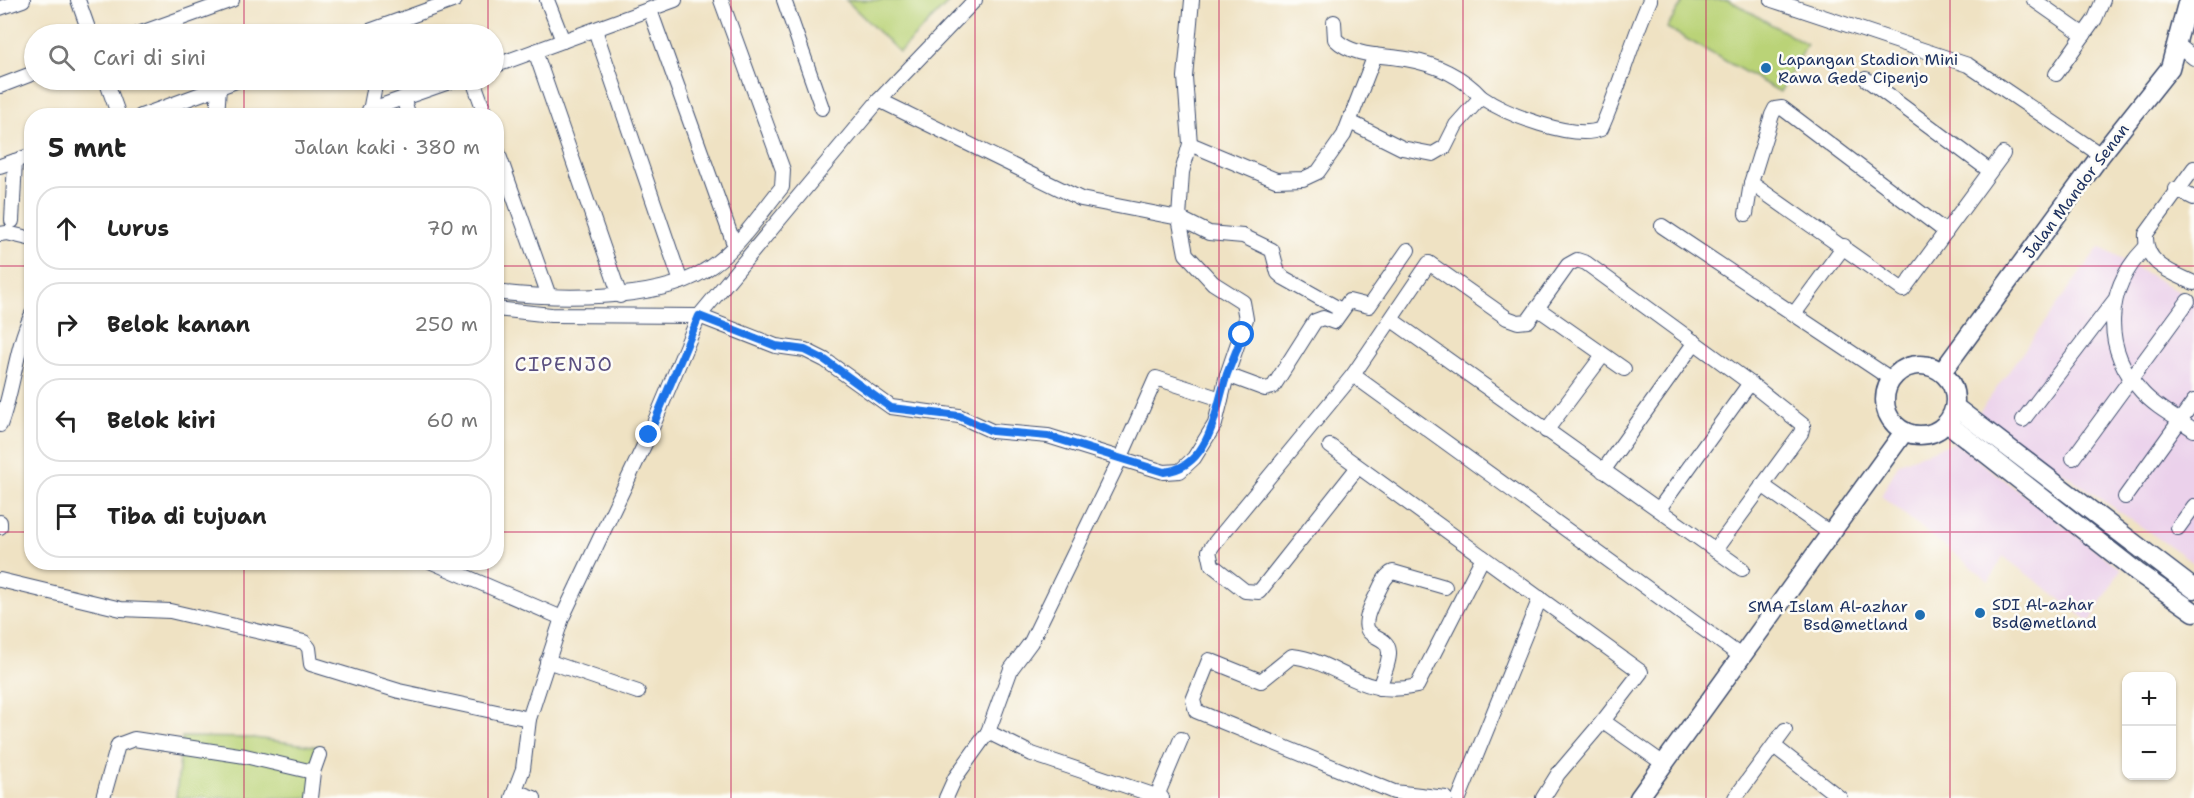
<!DOCTYPE html>
<html lang="id">
<meta charset="utf-8">
<style>
:root{--surface:#fff;--page:#f6f6f6;--text:#222;--muted:#767676;--line:#e0e0e0}
body{margin:0;font-family:"Shantell Sans",sans-serif;background:var(--page);color:var(--text)}
.controls{position:absolute;right:18px;bottom:18px;display:grid;overflow:hidden;border-radius:12px;box-shadow:0 2px 4px #0004}
.controls button{width:54px;height:54px;display:grid;place-items:center;padding:0;border:0;border-bottom:2px solid var(--line);background:var(--surface);color:var(--text);font:30px sans-serif}
.stop{position:absolute;width:18px;height:18px;margin:-14px;border:4px solid #1a73e8;border-radius:50%;background:#fff}
.stop.end{background:#1a73e8;border-color:#fff;box-shadow:0 2px 6px #0008}
.list{margin:0;padding:0;list-style:none}
h2{display:flex;justify-content:space-between;align-items:center;height:78px;margin:0;padding:0 24px;font-size:26px}
h2 small{font-size:20px;font-weight:400;color:var(--muted)}
.list li{display:grid;grid-template-columns:39px 1fr auto;gap:18px;align-items:center;box-sizing:border-box;height:84px;margin:0 12px 12px;padding:0 12px;border:2px solid var(--line);border-radius:24px}
.list b{display:block;font-size:22px;white-space:nowrap}
.list em{font-size:20px;font-style:normal;color:var(--muted)}
.icon{flex:none;width:33px;height:33px;fill:none;stroke:currentColor;stroke-width:2;stroke-linecap:round;stroke-linejoin:round}
.map{position:relative;flex:none;width:2194px;height:798px;overflow:hidden}
.search{position:absolute;background:var(--surface);box-shadow:0 2px 4px #0004;left:24px;top:24px;width:480px;height:66px;display:flex;align-items:center;gap:15px;box-sizing:border-box;padding:0 21px;border-radius:33px;color:var(--muted);font-size:22px}
.panel{position:absolute;background:var(--surface);box-shadow:0 2px 4px #0004;left:24px;top:108px;width:480px;height:462px;border-radius:24px}
.map>svg:first-child{display:block}
.built{fill:#ebd1eb}
.green{fill:#bad377;stroke:#6a816a;stroke-width:1.5}
.lines{fill:none;stroke-linecap:round;stroke-linejoin:round}
.minor-casing{stroke:#3b4a6d;stroke-width:16}
.tertiary-casing{stroke:#3b4a6d;stroke-width:21}
.minor{stroke:#fff;stroke-width:14}
.tertiary{stroke:#fff;stroke-width:18}
.route{stroke:#1a73e8;stroke-width:8}
.grid{fill:none;stroke:#c2185b;stroke-width:1.5;stroke-opacity:0.55}
.poi-dot{fill:#1f6fb2;stroke:#fdfcf7;stroke-width:2}
.labels{text-anchor:middle;dominant-baseline:central;stroke-width:5;stroke-linejoin:round;paint-order:stroke}
.poi-label{font-size:16px;fill:#1b2f5e;stroke:#fdfcf7;text-anchor:start}
.street-label{font-size:16px;fill:#1b2f5e;stroke:#fdfcf7}
.quarter-label{font-size:20px;letter-spacing:1.5px;fill:#5a4f7f;stroke:#fdfcf7}
</style>
<div class="map">
<svg width="2194" height="798" viewBox="0 0 2194 798">
<rect width="100%" height="100%" fill="#fdfcf7"/>
<filter id="ink" filterUnits="userSpaceOnUse"><feTurbulence type="fractalNoise" baseFrequency=".0167" numOctaves="2"/><feDisplacementMap in="SourceGraphic" scale="12" xChannelSelector="R" yChannelSelector="G"/><feConvolveMatrix kernelMatrix="1 2 1 2 8 2 1 2 1" color-interpolation-filters="sRGB"/></filter>
<filter id="wash" filterUnits="userSpaceOnUse"><feTurbulence type="fractalNoise" baseFrequency=".008" numOctaves="4" result="noise"/><feDisplacementMap in="SourceGraphic" scale="24" xChannelSelector="R" yChannelSelector="G"/><feGaussianBlur stdDeviation="1.35" result="paint"/><feColorMatrix in="noise" values="0 0 0 0 0 0 0 0 0 0 0 0 0 0 0 0 0 1.4 0 .05"/><feComposite in="paint" operator="in"/></filter>
<g filter="url(#wash)">
<rect width="100%" height="100%" fill="#efe2c3"/>
<!-- built -->
<g class="built">
<polygon points="2099,247 2194,300 2194,563 1978,414"/>
<polygon points="1954,442 2121,569 2090,622 2003,556 1989,581 1881,496 1899,463"/>
</g>
<!-- green -->
<g class="green">
<polygon points="846,0 951,0 899,52"/>
<polygon points="1684,0 1729,0 1807,45 1780,92 1667,28"/>
<polygon points="182,737 254,738 321,747 313,798 176,798"/>
</g>
</g>
<g filter="url(#ink)">
<g class="lines">
<!-- minor casing -->
<g class="minor-casing">
<g id="minor">
<polyline points="78,0 90,34"/>
<polyline points="547,0 563,41"/>
<polyline points="784,0 822,108"/>
<polyline points="1772,0 1968,65 2101,155"/>
<polyline points="2034,0 2084,35"/>
<polyline points="0,8 23,0"/>
<polyline points="650,10 734,244"/>
<path d="M1334 22 1335 39C1353 57 1383 55 1406 59 1435 64 1461 75 1481 97"/>
<polyline points="595,30 681,282"/>
<polyline points="138,34 232,0"/>
<polyline points="361,34 455,0"/>
<polyline points="2178,45 2194,58"/>
<polyline points="535,51 620,296"/>
<polyline points="494,66 675,0"/>
<polyline points="2056,74 2095,19 2103,0"/>
<polyline points="1866,79 1990,171"/>
<polyline points="106,80 119,116"/>
<polyline points="473,80 486,116"/>
<polyline points="0,86 34,73"/>
<polyline points="403,98 409,116"/>
<polyline points="879,100 1081,199 1179,218 1209,233 1243,236 1272,250 1278,273 1284,278 1341,310"/>
<polyline points="369,110 455,80"/>
<polyline points="141,116 239,80"/>
<polyline points="217,116 219,87"/>
<polyline points="369,116 376,80"/>
<path d="M1350 122 1402 148 1433 154 1445 147 1456 125 1481 97C1506 114 1573 141 1601 129 1620 87 1631 42 1650 0"/>
<polyline points="1190,144 1276,180 1303,179 1318,172 1344,135 1375,55"/>
<polyline points="496,147 549,296"/>
<polyline points="0,166 32,155"/>
<path d="M2194 168 2146 234C2144 264 2171 272 2194 283"/>
<polyline points="1751,183 1903,290 2003,154"/>
<polyline points="2176,189 2194,198"/>
<polyline points="1746,214 1751,183 1772,115 1775,109 1782,108 1946,232"/>
<polyline points="12,221 15,161"/>
<polyline points="1662,226 1891,379"/>
<polyline points="0,234 7,233 32,239"/>
<path d="M2145 248C2105 289 2101 348 2142 392 2156 408 2177 418 2194 430"/>
<path d="M496 292C553 299 655 302 704 271 736 252 759 215 782 187L783 170 721 0"/>
<polyline points="1537,308 1624,369"/>
<polyline points="496,309 551,315 699,316 776,346 805,350 825,360 891,407 959,416 992,431 1048,436 1164,472 1180,471 1194,458 1215,424 1227,375 1246,319 1243,302 1213,283 1186,254 1179,218 1182,172 1190,144 1185,77 1192,0"/>
<polyline points="1794,314 1844,246"/>
<polyline points="1392,320 1742,569"/>
<polyline points="1227,375 1265,389 1273,387 1315,321 1323,318 1334,322 1349,301 1369,306 1408,250"/>
<polyline points="1353,375 1742,657"/>
<polyline points="2023,420 2114,301"/>
<path d="M0 425C14 388 15 349 32 314"/>
<polyline points="1546,431 1603,355"/>
<polyline points="1330,446 1641,672 1603,721"/>
<polyline points="2073,458 2188,301"/>
<polyline points="1358,467 1259,592 1245,591 1212,565 1209,551 1213,545 1353,375 1429,263 1507,318 1518,322 1528,321 1568,265 1577,260 1586,263 1750,383 1803,425 1801,433 1715,550"/>
<polyline points="1603,471 1695,342"/>
<polyline points="1762,485 1830,533"/>
<polyline points="2125,497 2194,401"/>
<polyline points="1659,509 1750,383"/>
<polyline points="0,522 0,527"/>
<polyline points="2178,528 2194,506"/>
<polyline points="432,562 562,618"/>
<polyline points="0,580 121,609 170,611 304,642 309,648 311,664 399,691 529,719"/>
<polyline points="547,661 638,692"/>
<path d="M1379 688C1382 678 1390 662 1389 652 1387 627 1348 648 1377 594 1381 586 1385 575 1393 572L1445 587"/>
<polyline points="988,732 1032,754 1162,798"/>
<polyline points="1774,746 1840,798"/>
<polyline points="515,791 534,798"/>
<polyline points="1157,796 1181,739"/>
<polyline points="103,798 118,745 134,739 245,756 313,772"/>
<polyline points="310,798 313,772 319,755"/>
<polyline points="512,798 523,769 529,719 562,618 649,435 699,316 879,100 975,0"/>
<polyline points="946,798 955,778 988,732 1011,669 1031,642 1120,459 1156,378 1221,399"/>
<path d="M1446 798 1394 792 1196 711 1193 700 1209 660 1261 681 1292 656C1340 662 1360 699 1417 686L1483 557"/>
<polyline points="1459,798 1540,598"/>
<polyline points="1543,798 1558,774 1603,721 1664,764"/>
<polyline points="1735,798 1785,730"/>
</g>
</g>
<!-- tertiary casing -->
<g class="tertiary-casing">
<g id="tertiary">
<circle cx="1920" cy="400" r="35"/>
<polyline points="1942,372 2101,155 2170,68 2188,0"/>
<polyline points="1955,407 2194,589"/>
<polyline points="1947,423 2137,572 2194,612"/>
<polyline points="1639,798 1904,432"/>
</g>
</g>
<!-- minor -->
<use href="#minor" class="minor"/>
<!-- tertiary -->
<use href="#tertiary" class="tertiary"/>
</g>
</g>
<g class="lines" filter="url(#ink)">
<!-- route -->
<path class="route" d="M649 435 699 316 776 346 805 350 825 360 891 408 959 416 992 431 1048 436 1164 472C1211 467 1215 410 1227 374 1232 361 1238 348 1242 335"/>
</g>
<!-- grid -->
<path class="grid" d="M244 0V34M488 0V34M731 0V798M975 0V798M1219 0V798M1463 0V798M1706 0V798M1950 0V798M244 80V116M488 80V116M0 266H32M496 266H2194M0 532H32M496 532H2194M244 562V798M488 562V798"/>
<!-- markers -->
<g class="poi-dot">
<circle cx="1766" cy="68" r="6"/>
<circle cx="1980" cy="613" r="6"/>
<circle cx="1920" cy="615" r="6"/>
</g>
<g class="labels">
<!-- poi labels -->
<g class="poi-label">
<text x="1778" y="59">Lapangan Stadion Mini<tspan x="1778" dy="18">Rawa Gede Cipenjo</tspan></text>
<text x="1992" y="604">SDI Al-azhar<tspan x="1992" dy="18">Bsd@metland</tspan></text>
<text x="1908" y="606" text-anchor="end">SMA Islam Al-azhar<tspan x="1908" dy="18">Bsd@metland</tspan></text>
</g>
<!-- street labels -->
<g class="street-label">
<text transform="translate(2076 191) rotate(-53)">Jalan Mandor Senan</text>
</g>
<!-- quarter labels -->
<g class="quarter-label">
<text x="564" y="364">CIPENJO</text>
</g>
</g>
</svg>
<div class="controls">
<button>+</button>
<button>−</button>
</div>
<div class="stop" style="left:1242px;top:335px"></div>
<div class="stop end" style="left:649px;top:435px"></div>
<div class="search"><svg class="icon" aria-label="search" viewBox="0 0 24 24"><circle cx="10" cy="10" r="6"/><path d="M15 15l6 6"/></svg>Cari di sini</div>
<section class="panel">
<h2>5 mnt<small>Jalan kaki · 380 m</small></h2>
<ul class="list">
<li><svg class="icon" aria-label="ahead" viewBox="0 0 24 24"><path d="M12 20V5M6 11l6-6 6 6"/></svg><div><b>Lurus</b></div><em>70 m</em></li>
<li><svg class="icon" aria-label="right" viewBox="0 0 24 24"><path d="M7 20v-9h11M14 6l5 5-5 5"/></svg><div><b>Belok kanan</b></div><em>250 m</em></li>
<li><svg class="icon" aria-label="left" viewBox="0 0 24 24"><path d="M17 20v-9H6M10 6l-5 5 5 5"/></svg><div><b>Belok kiri</b></div><em>60 m</em></li>
<li><svg class="icon" aria-label="arrive" viewBox="0 0 24 24"><path d="M6 21V4h12l-3 4 3 4H6"/></svg><div><b>Tiba di tujuan</b></div></li>
</ul>
</section>
</div>
